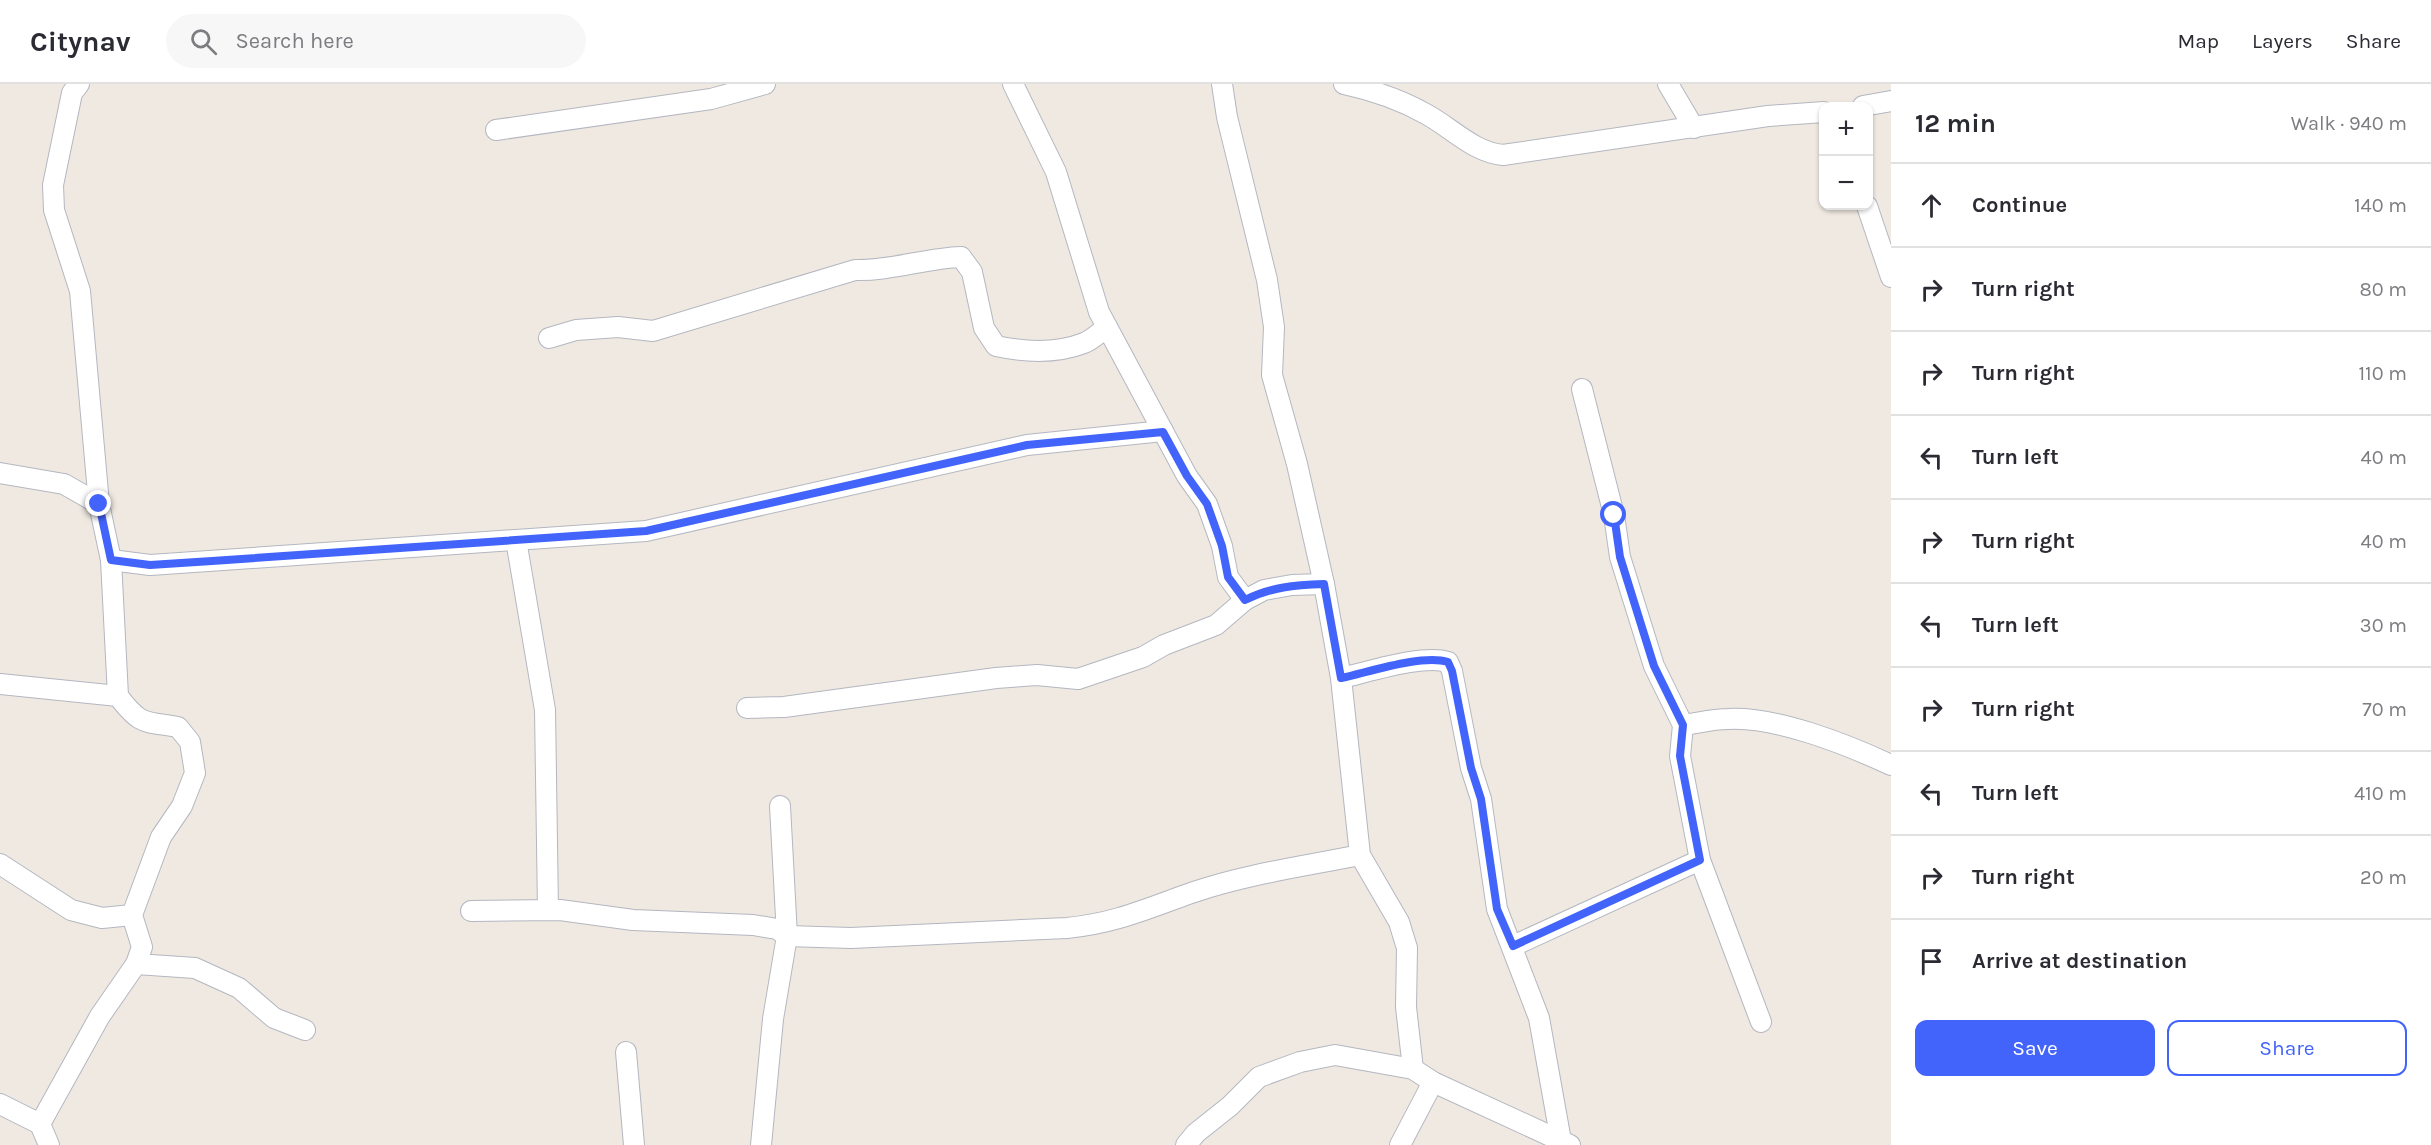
<!DOCTYPE html>
<meta charset="utf-8">
<style>
:root{--surface:#fff;--page:#f7f7f7;--text:#2b2b33;--muted:#7c7c81;--line:#e1e1e2;--accent:#4264fb}
body{margin:0;font-family:Karla,sans-serif;background:var(--page);color:var(--text)}
.controls{position:absolute;right:18px;top:18px;display:grid;overflow:hidden;border-radius:12px;box-shadow:0 2px 4px #0004}
.controls button{width:54px;height:54px;display:grid;place-items:center;padding:0;border:0;border-bottom:2px solid var(--line);background:var(--surface);color:var(--text);font:30px sans-serif}
.stop{position:absolute;width:18px;height:18px;margin:-14px;border:4px solid #4264fb;border-radius:50%;background:#fff}
.stop.end{background:#4264fb;border-color:#fff;box-shadow:0 2px 6px #0008}
.list{margin:0;padding:0;list-style:none}
h2{display:flex;justify-content:space-between;align-items:center;height:78px;margin:0;padding:0 24px;font-size:26px}
h2 small{font-size:20px;font-weight:400;color:var(--muted)}
.list li{display:grid;grid-template-columns:39px 1fr auto;gap:18px;align-items:center;box-sizing:border-box;height:84px;padding:0 24px;border-top:2px solid var(--line)}
.list b{display:block;font-size:22px;white-space:nowrap}
.list em{font-size:20px;font-style:normal;color:var(--muted)}
.actions{display:flex;gap:12px;padding:18px 24px}
.actions a{flex:1;padding:14px 0;border:2px solid var(--accent);border-radius:12px;text-align:center;font-size:21px;color:var(--accent)}
.actions .main{background:var(--accent);color:#fff}
.icon{flex:none;width:33px;height:33px;fill:none;stroke:currentColor;stroke-width:2;stroke-linecap:round;stroke-linejoin:round}
.map{position:relative;flex:none;width:1891px;height:1061px;overflow:hidden}
header{display:flex;align-items:center;gap:36px;box-sizing:border-box;height:84px;padding:0 30px;background:var(--surface);border-bottom:2px solid var(--line)}
header strong{font-size:28px}
nav{display:flex;gap:33px;margin-inline-start:auto;font-size:21px}
.search{width:420px;height:54px;background:var(--page);display:flex;align-items:center;gap:15px;box-sizing:border-box;padding:0 21px;border-radius:33px;color:var(--muted);font-size:22px}
main{display:flex}
aside{flex:1;background:var(--surface)}
.map>svg:first-child{display:block}
.lines{fill:none;stroke-linecap:round;stroke-linejoin:round}
.street-casing{stroke:#b4b7c1;stroke-width:22}
.street{stroke:#fff;stroke-width:20}
.route{stroke:#4264fb;stroke-width:8}
</style>
<header>
<strong>Citynav</strong>
<div class="search"><svg class="icon" aria-label="search" viewBox="0 0 24 24"><circle cx="10" cy="10" r="6"/><path d="M15 15l6 6"/></svg>Search here</div>
<nav><a>Map</a><a>Layers</a><a>Share</a></nav>
</header>
<main>
<div class="map">
<svg width="1891" height="1061" viewBox="0 0 1891 1061">
<rect width="100%" height="100%" fill="#efe9e1"/>
<g class="lines">
<!-- street casing -->
<g class="street-casing">
<g id="street">
<polyline points="1013,0 1056,88 1099,228 1187,392 1207,420 1222,462 1228,493 1245,516"/>
<polyline points="1222,0 1227,33 1267,196 1274,243 1272,291 1297,380 1324,500 1341,594 1360,771 1399,838 1407,864 1406,923 1413,985"/>
<path d="M1344 0C1372 6 1401 16 1426 30 1452 44 1473 68 1503 71L1768 32 1824 28"/>
<polyline points="1668,0 1694,44"/>
<polyline points="1863,22 1891,17"/>
<polyline points="496,46 711,15 765,0"/>
<polyline points="1867,122 1891,193"/>
<path d="M549 254 576 246 618 243 653 247 855 186C891 187 926 174 961 173L972 188 984 244 996 262C1024 268 1056 270 1084 259 1092 256 1100 248 1107 243"/>
<polyline points="1582,305 1614,431 1620,473 1654,582 1683,641 1680,672 1700,776 1761,938"/>
<polyline points="0,389 64,400 99,420"/>
<polyline points="516,456 545,626 548,826"/>
<polyline points="111,476 150,481 646,447 1027,361 1163,347"/>
<path d="M1341 594C1369 588 1423 570 1448 578L1452 587 1471 684 1481 715 1497 825 1539 934 1561 1057"/>
<polyline points="0,600 118,612"/>
<polyline points="747,624 784,623 996,594 1037,591 1078,595 1143,573 1164,561 1216,541 1245,516 1264,506 1292,501 1324,500"/>
<path d="M1683 641C1698 639 1713 635 1728 635 1776 632 1848 661 1891 681"/>
<polyline points="0,780 71,826 102,834 132,831"/>
<path d="M471 827 560 826 633 836 753 841 777 845 787 852 851 854 1067 844C1117 839 1148 824 1194 808 1247 790 1305 782 1360 771"/>
<polyline points="1513,862 1700,776"/>
<polyline points="136,880 195,884 239,904 274,934 305,946"/>
<polyline points="626,968 634,1061"/>
<path d="M0 1020 40 1040 100 932 136 880 142 863 132 831 161 753 182 722 195 689 190 658 178 643C143 637 141 642 118 612L111 476 99 420 80 207 54 126 53 101 72 9 79 0"/>
<polyline points="40,1040 49,1061"/>
<polyline points="761,1061 773,935 787,852 780,722"/>
<polyline points="1186,1061 1196,1049 1230,1022 1259,993 1300,978 1335,971 1413,985 1433,998 1570,1061"/>
<polyline points="1400,1061 1433,998"/>
</g>
</g>
<!-- street -->
<use href="#street" class="street"/>
</g>
<g class="lines">
<!-- route -->
<path class="route" d="M99 420 111 476 150 481 212 477 646 447 1027 361 1163 348 1187 392 1207 420 1222 462 1228 493 1245 516C1271 503 1295 501 1324 500L1341 594C1369 588 1422 570 1448 578L1452 587 1471 684 1481 715 1497 825 1513 862 1700 776 1680 672 1683 641 1654 582 1620 473 1614 431"/>
</g>
</svg>
<div class="controls">
<button>+</button>
<button>−</button>
</div>
<div class="stop" style="left:1614px;top:431px"></div>
<div class="stop end" style="left:99px;top:420px"></div>
</div>
<aside>
<h2>12 min<small>Walk · 940 m</small></h2>
<ul class="list">
<li><svg class="icon" aria-label="ahead" viewBox="0 0 24 24"><path d="M12 20V5M6 11l6-6 6 6"/></svg><div><b>Continue</b></div><em>140 m</em></li>
<li><svg class="icon" aria-label="right" viewBox="0 0 24 24"><path d="M7 20v-9h11M14 6l5 5-5 5"/></svg><div><b>Turn right</b></div><em>80 m</em></li>
<li><svg class="icon" aria-label="right" viewBox="0 0 24 24"><path d="M7 20v-9h11M14 6l5 5-5 5"/></svg><div><b>Turn right</b></div><em>110 m</em></li>
<li><svg class="icon" aria-label="left" viewBox="0 0 24 24"><path d="M17 20v-9H6M10 6l-5 5 5 5"/></svg><div><b>Turn left</b></div><em>40 m</em></li>
<li><svg class="icon" aria-label="right" viewBox="0 0 24 24"><path d="M7 20v-9h11M14 6l5 5-5 5"/></svg><div><b>Turn right</b></div><em>40 m</em></li>
<li><svg class="icon" aria-label="left" viewBox="0 0 24 24"><path d="M17 20v-9H6M10 6l-5 5 5 5"/></svg><div><b>Turn left</b></div><em>30 m</em></li>
<li><svg class="icon" aria-label="right" viewBox="0 0 24 24"><path d="M7 20v-9h11M14 6l5 5-5 5"/></svg><div><b>Turn right</b></div><em>70 m</em></li>
<li><svg class="icon" aria-label="left" viewBox="0 0 24 24"><path d="M17 20v-9H6M10 6l-5 5 5 5"/></svg><div><b>Turn left</b></div><em>410 m</em></li>
<li><svg class="icon" aria-label="right" viewBox="0 0 24 24"><path d="M7 20v-9h11M14 6l5 5-5 5"/></svg><div><b>Turn right</b></div><em>20 m</em></li>
<li><svg class="icon" aria-label="arrive" viewBox="0 0 24 24"><path d="M6 21V4h12l-3 4 3 4H6"/></svg><div><b>Arrive at destination</b></div></li>
</ul>
<div class="actions"><a class="main">Save</a><a>Share</a></div>
</aside>
</main>
